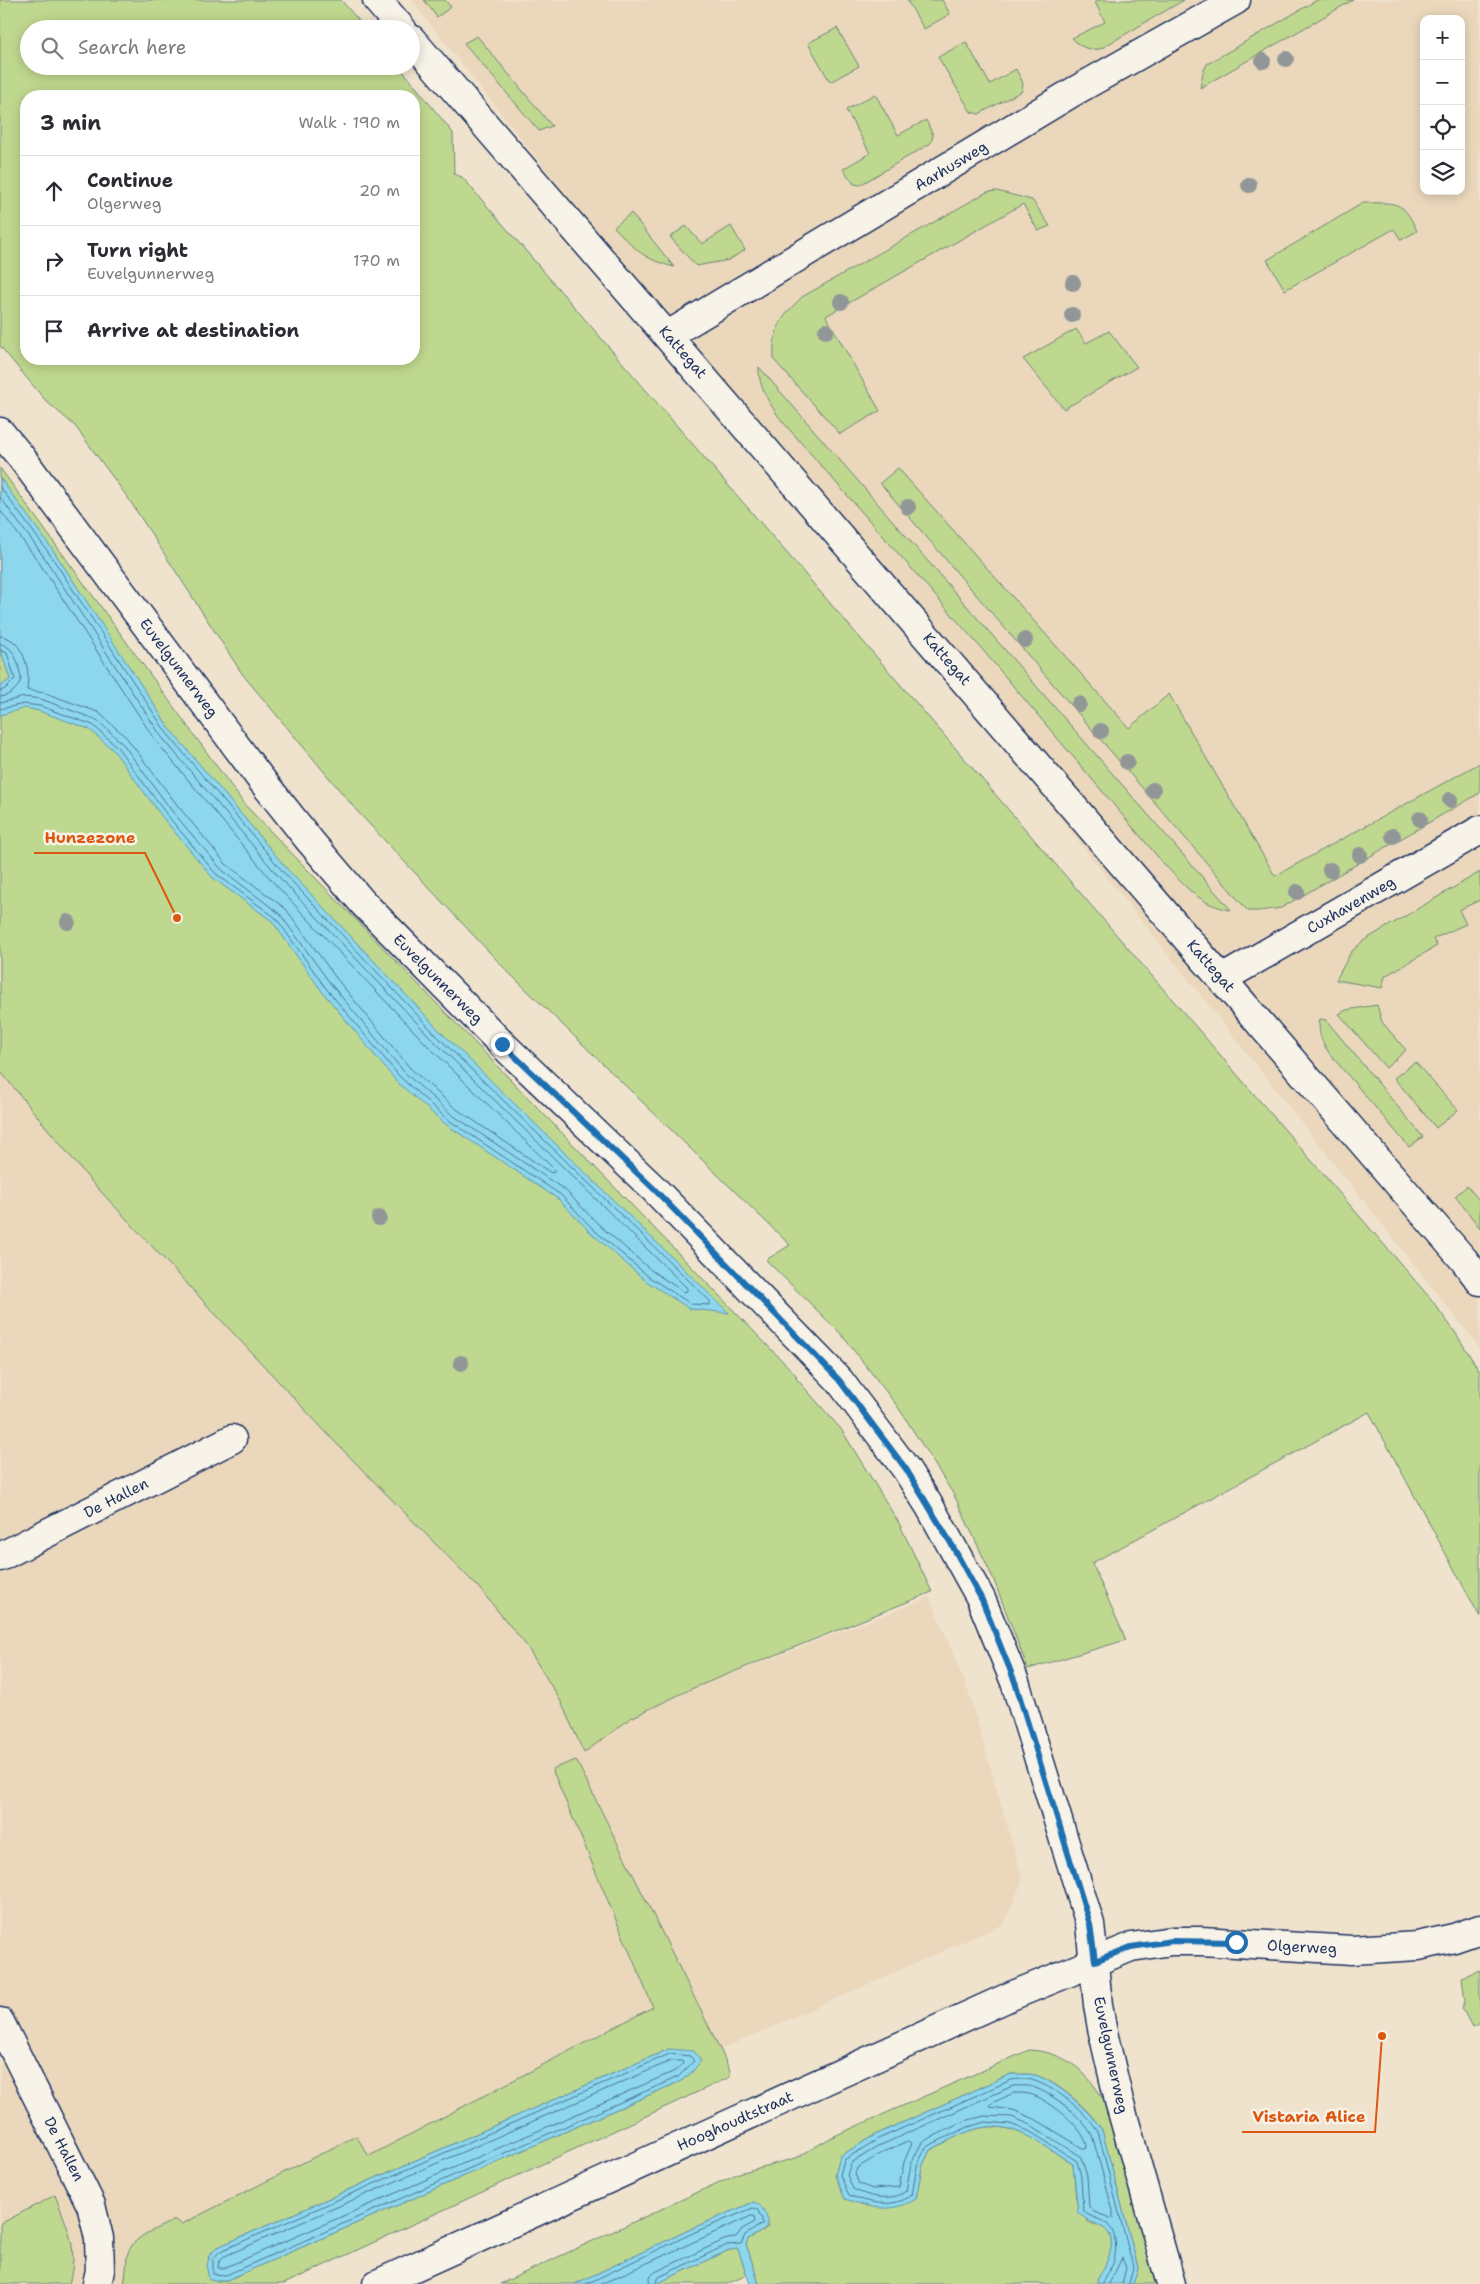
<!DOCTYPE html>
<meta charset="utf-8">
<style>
:root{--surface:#fff;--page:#f2f2f3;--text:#2b2b33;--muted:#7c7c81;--line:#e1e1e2}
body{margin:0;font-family:"Shantell Sans",sans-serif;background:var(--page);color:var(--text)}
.controls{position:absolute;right:15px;top:15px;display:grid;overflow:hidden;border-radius:10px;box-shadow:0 2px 12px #0003}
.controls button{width:45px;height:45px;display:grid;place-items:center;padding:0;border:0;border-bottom:1px solid var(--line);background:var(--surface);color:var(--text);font:25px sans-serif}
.stop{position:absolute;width:15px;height:15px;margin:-11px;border:4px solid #1f6fb2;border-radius:50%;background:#fff}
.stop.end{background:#1f6fb2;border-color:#fff;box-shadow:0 1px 5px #0008}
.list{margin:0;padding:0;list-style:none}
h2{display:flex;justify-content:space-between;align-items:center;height:65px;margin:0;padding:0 20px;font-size:21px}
h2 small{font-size:16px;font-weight:400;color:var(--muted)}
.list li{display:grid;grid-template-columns:32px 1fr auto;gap:15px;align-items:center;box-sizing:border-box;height:70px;padding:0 20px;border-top:1px solid var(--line)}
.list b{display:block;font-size:19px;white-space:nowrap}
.list p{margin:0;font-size:16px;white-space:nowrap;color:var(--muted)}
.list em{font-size:16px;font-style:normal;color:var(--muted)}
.icon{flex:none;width:28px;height:28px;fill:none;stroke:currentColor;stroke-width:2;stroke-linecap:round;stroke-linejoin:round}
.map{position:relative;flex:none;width:1480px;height:2284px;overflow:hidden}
.search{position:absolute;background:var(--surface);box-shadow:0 2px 12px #0003;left:20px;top:20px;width:400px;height:55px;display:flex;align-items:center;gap:12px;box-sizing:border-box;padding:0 18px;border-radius:28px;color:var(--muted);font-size:19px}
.panel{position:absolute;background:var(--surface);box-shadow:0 2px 12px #0003;left:20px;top:90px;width:400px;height:275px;border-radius:20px}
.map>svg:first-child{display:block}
.built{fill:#ebd8bc;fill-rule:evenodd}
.green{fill:#bfd88f;stroke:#6d8476;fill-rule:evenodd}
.water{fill:#8dd7ed;stroke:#5f94b4}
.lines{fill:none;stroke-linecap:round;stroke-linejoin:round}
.shore{stroke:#497297;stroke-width:1}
.minor-casing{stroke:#1b2f5e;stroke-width:31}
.tertiary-casing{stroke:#1b2f5e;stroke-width:31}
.minor{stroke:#f7f3e8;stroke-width:28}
.tertiary{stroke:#f7f3e8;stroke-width:28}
.tree{fill:#919797}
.route{stroke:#1f6fb2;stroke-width:6}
.labels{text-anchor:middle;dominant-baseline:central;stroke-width:5;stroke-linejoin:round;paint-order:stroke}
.street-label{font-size:15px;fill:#1b2f5e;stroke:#f7f3e8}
.leader{fill:none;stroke:#de5710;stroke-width:2}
.callout-dot{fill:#de5710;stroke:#f7f3e8;stroke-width:2}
.callout-label{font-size:16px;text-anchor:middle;font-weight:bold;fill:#de5710;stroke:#f7f3e8;stroke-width:5;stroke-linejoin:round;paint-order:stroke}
</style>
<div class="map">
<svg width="1480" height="2284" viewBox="0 0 1480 2284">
<rect width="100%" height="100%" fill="#f0e3ce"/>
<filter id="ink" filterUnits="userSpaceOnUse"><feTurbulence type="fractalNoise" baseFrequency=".02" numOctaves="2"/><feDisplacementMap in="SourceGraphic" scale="10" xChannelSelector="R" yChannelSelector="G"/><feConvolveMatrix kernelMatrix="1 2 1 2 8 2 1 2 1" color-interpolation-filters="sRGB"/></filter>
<g filter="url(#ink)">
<!-- built -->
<g class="built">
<path d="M411 0H1480V1349L1477 1344ZM1424 19H1461V191H1424Z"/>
<polygon points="0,1042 488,1582 586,1730 930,1597 968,1690 1023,1879 1004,1924 193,2284 0,2284"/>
</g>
<!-- green -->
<g class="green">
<path d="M0 0H341L366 29H29V66H399L453 133 454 174 462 177 1431 1299 1455 1332 1480 1372V1617L1369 1412 1092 1563 1126 1640 1028 1669 993 1578 954 1495 898 1407 841 1334 766 1260 790 1245 506 970 357 811 243 675 128 498 75 426 46 401 0 346ZM26 96H414V359H26Z"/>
<polygon points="424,0 445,0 451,7 437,17"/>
<polygon points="907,0 942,0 950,14 924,29"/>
<path d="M1099 0H1184L1100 49C1087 50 1081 48 1072 38L1105 22 1095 2Z"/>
<polygon points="1317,0 1353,0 1200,88 1203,72 1207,64"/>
<polygon points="837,28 859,66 830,82 808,43"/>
<polygon points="477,36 552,126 539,131 464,43"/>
<polygon points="966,42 990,84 1016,69 1023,83 1022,91 979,114 971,112 938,57"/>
<polygon points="875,94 898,135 926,120 933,135 931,143 860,185 854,184 843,169 870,153 846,110"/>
<path d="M997 191 1032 200 1050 226 1038 231 1023 204 826 316 880 411 840 434 774 360C772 330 781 317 802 297L987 192Z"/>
<path d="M1363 203C1395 203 1403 199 1417 231L1401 240 1394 229 1285 290 1267 260Z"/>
<path d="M631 213 674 267C643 259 636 250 614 227Z"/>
<polygon points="686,226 702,244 731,226 745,250 729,260 696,266 670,237"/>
<polygon points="1076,329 1086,343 1109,331 1137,367 1064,409 1023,359"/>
<path d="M759 367 1231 910C1199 905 1185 886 1163 863L981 648 782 421C770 405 758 387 759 367Z"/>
<polygon points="0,468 245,805 797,1376 795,1377 841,1429 899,1523 932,1592 691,1689 631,1718 584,1753 560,1700 526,1645 478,1587 336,1443 90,1180 0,1071"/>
<polygon points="898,468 1129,728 1169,694 1275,876 1480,763 1480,793 1281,908 1259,911 1248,911 880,483"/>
<polygon points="1480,872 1480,900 1459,910 1466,924 1433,939 1437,946 1385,976 1382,988 1336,980 1351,952 1363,941"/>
<polygon points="1377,1005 1382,1022 1406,1050 1386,1068 1339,1014 1346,1010"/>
<path d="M1320 1019 1326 1020 1423 1137 1409 1147 1329 1053C1322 1042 1317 1032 1320 1019Z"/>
<polygon points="1415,1062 1458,1110 1436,1128 1394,1078"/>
<polygon points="1467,1186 1480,1201 1480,1228 1455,1196"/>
<path d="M576 1760 722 2053 730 2071V2077L284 2284H124C126 2275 126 2266 127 2257 130 2236 159 2228 175 2220L182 2224 356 2136 369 2156 653 2007 552 1769ZM669 2049 692 2072 681 2081 227 2280 216 2281 208 2256 216 2248Z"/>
<polygon points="1480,1970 1480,2023 1472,2027 1462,2008 1465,2002 1462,1977"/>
<path d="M1029 2050C1075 2052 1096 2083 1115 2121L1157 2284H1133L1138 2268 1102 2130C1090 2110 1058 2082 1035 2075 1028 2073 1018 2075 1011 2074L875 2135 840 2156 835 2175 845 2199H916L922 2167 930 2150C947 2142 967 2129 986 2127 1019 2124 1047 2148 1073 2164L1076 2198 1088 2222C1093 2224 1100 2225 1104 2228 1121 2241 1105 2267 1097 2280L1099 2284H759L746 2244 748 2239 764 2230 768 2226 754 2202 693 2228 575 2284H500L739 2173 796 2158 832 2137Z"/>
<path d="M55 2195C68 2229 79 2248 69 2284H0V2224Z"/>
<polygon points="738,2249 747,2275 727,2284 656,2284 729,2250"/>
</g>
<!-- water -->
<g class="water">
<polygon points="0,478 53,550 170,729 288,870 442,1033 729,1313 690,1309 646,1281 590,1232 558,1199 444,1123 396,1081 321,990 272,921 213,878 163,818 114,751 89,729 39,711 25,708 0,715 0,687 10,679 0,648"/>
<path d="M669 2049 694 2051 701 2061 692 2072 681 2081 227 2280H209C206 2267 206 2258 216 2248Z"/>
<path d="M1011 2074C1018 2075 1028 2073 1035 2075 1057 2082 1090 2111 1102 2130L1138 2268 1133 2284H1099L1097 2280C1105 2267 1122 2238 1102 2227 1093 2222 1086 2220 1078 2213L1073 2164C1047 2148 1019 2124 986 2127 967 2129 947 2142 930 2150L922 2167 916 2199C890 2214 872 2208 845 2199L835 2175 840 2156 875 2135Z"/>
<path d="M754 2202C760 2205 762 2207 765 2213 772 2228 760 2232 748 2239L746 2244 759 2284H750L738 2249 729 2250 656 2284H575L693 2228Z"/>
</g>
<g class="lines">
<!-- shore -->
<g class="shore">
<polyline points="0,487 49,553 166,732 284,873 438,1037 710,1301 710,1305 691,1304 649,1277 593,1229 561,1195 447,1119 400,1077 325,987 276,918 216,874 167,815 118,748 93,725 40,706 24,704 0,709"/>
<polyline points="0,497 44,557 161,736 279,877 434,1041 687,1288 687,1291 684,1292 652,1271 598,1224 565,1190 451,1114 405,1073 330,983 280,914 221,869 172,811 123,744 97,720 41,699 24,697 0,703"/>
<path d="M0 510 38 561 155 740 273 882 428 1046 554 1169V1172L551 1173 455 1108 410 1068 336 978 286 909 226 864 178 806 126 737 98 712 45 693 27 690C27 686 28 682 28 678 28 661 19 637 0 636"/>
<path d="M0 644C15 645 19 666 21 679 19 688 10 696 0 697"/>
<polyline points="0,650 7,653 15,679 5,689 0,691"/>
<polygon points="670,2054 690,2056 694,2061 678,2077 226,2275 213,2274 213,2259 219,2252"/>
<polygon points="671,2061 682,2061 683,2064 675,2071 224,2268 218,2268 219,2261 223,2257"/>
<path d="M1013 2086C1019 2086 1027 2085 1033 2087 1055 2095 1080 2115 1092 2135L1113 2211V2219L1094 2212 1089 2207 1087 2176 1081 2157 1031 2125 1012 2117 984 2116 965 2121 922 2142 911 2164 906 2191C892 2202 868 2197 853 2189L847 2175 851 2163 881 2145Z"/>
<path d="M1014 2093C1019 2093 1025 2093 1030 2094 1048 2099 1087 2129 1087 2148L1084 2149 1035 2119 1013 2110 990 2107 991 2104Z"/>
<polygon points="908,2141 912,2143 904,2162 899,2187 873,2189 859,2184 855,2174 857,2168 884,2152"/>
<polyline points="586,2284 695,2232 753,2208 757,2209 762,2219 762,2224 745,2235 741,2244 727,2245 659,2277 655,2284"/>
<polyline points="601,2284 751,2216 754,2216 755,2222 742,2229 736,2237 724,2240 655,2272 650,2277 649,2284"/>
<path d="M1103 2284C1103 2277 1108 2272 1112 2266 1117 2254 1118 2233 1107 2224 1100 2218 1090 2218 1083 2211L1081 2177 1077 2161 1029 2131 1010 2124 985 2122 968 2127 926 2147 917 2166 912 2195C893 2209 869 2203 849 2195L840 2175 844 2160 878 2139 1011 2080C1018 2079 1028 2078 1035 2081 1059 2090 1084 2110 1098 2132L1133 2267 1129 2284"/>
<polyline points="1109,2284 1122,2258 1126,2268 1122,2284"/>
</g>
<!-- minor casing -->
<g class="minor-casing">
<g id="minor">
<polyline points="377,0 402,29"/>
<polyline points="411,39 1464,1260 1480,1281"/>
<polyline points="668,335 1073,92 1236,0"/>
<polyline points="0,432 21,457 260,778 310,841 363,903 502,1044 654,1189 839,1380 906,1469 930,1507 981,1599 1015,1682 1090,1924 1098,2005 1102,2028 1119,2101 1171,2284"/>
<polyline points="1222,979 1480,830"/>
<polyline points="0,1557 232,1439"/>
<polyline points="0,2022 91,2205 99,2238 100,2270 97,2284"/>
</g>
</g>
<!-- tertiary casing -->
<g class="tertiary-casing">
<polyline id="tertiary" points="377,2284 1011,1996 1131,1947 1172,1941 1201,1941 1352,1950 1418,1946 1454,1938 1480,1929"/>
</g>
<!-- minor -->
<use href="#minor" class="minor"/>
<!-- tertiary -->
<use href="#tertiary" class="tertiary"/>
</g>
<!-- trees -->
<g class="tree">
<circle cx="1286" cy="59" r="8"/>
<circle cx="1263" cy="61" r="8"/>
<circle cx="1249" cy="185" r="8"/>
<circle cx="1073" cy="283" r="8"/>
<circle cx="841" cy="302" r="8"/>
<circle cx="1072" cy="315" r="8"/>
<circle cx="826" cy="331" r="8"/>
<circle cx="908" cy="507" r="8"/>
<circle cx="1025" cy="640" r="8"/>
<circle cx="1079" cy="704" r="8"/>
<circle cx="1101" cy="731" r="8"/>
<circle cx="1127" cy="762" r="8"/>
<circle cx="1153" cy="790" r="8"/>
<circle cx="1450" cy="800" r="8"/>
<circle cx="1420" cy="819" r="8"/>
<circle cx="1393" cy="836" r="8"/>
<circle cx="1360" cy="855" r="8"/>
<circle cx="1330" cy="870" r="8"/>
<circle cx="1297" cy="892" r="8"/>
<circle cx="68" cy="922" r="8"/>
<circle cx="379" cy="1218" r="8"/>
<circle cx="461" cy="1363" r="8"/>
</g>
</g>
<g class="lines" filter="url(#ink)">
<!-- route -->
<polyline class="route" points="502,1044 654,1189 839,1380 906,1469 952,1545 982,1600 1015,1682 1090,1924 1095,1961 1131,1947 1172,1941 1236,1942"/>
</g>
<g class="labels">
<!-- street labels -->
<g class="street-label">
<text transform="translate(951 166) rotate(-31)">Aarhusweg</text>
<text transform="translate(683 352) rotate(49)">Kattegat</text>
<text transform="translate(947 659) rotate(49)">Kattegat</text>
<text transform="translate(179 668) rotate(53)">Euvelgunnerweg</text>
<text transform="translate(1351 905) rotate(-30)">Cuxhavenweg</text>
<text transform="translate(1211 966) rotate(49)">Kattegat</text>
<text transform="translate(438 979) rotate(45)">Euvelgunnerweg</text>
<text transform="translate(116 1498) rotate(-27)">De Hallen</text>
<text transform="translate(1302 1947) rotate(3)">Olgerweg</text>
<text transform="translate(1111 2055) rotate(78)">Euvelgunnerweg</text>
<text transform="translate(735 2121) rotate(-24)">Hooghoudtstraat</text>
<text transform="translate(64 2149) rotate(63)">De Hallen</text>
</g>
</g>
<!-- callouts -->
<path class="leader" d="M177 918L145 853H34M1382 2036L1375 2132H1242"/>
<g class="callout-dot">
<circle cx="177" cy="918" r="5"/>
<circle cx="1382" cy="2036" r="5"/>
</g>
<g class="callout-label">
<text x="90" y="843">Hunzezone</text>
<text x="1309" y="2122">Vistaria Alice</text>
</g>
</svg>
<div class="controls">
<button>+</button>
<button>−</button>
<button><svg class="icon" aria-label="locate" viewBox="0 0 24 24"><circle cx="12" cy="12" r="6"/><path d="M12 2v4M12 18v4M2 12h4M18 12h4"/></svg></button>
<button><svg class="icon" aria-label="layers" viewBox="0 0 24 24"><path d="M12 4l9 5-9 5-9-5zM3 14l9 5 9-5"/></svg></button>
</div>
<div class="stop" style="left:1236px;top:1942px"></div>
<div class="stop end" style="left:502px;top:1044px"></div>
<div class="search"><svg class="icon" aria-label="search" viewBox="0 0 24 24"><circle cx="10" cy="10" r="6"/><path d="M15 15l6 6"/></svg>Search here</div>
<section class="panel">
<h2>3 min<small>Walk · 190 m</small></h2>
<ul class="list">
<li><svg class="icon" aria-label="ahead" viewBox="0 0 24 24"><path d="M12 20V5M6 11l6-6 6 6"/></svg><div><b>Continue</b><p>Olgerweg</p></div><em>20 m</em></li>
<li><svg class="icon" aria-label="right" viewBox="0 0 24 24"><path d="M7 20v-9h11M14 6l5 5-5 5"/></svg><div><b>Turn right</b><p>Euvelgunnerweg</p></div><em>170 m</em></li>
<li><svg class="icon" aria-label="arrive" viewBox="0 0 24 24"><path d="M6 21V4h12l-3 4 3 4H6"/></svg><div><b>Arrive at destination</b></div></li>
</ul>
</section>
</div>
